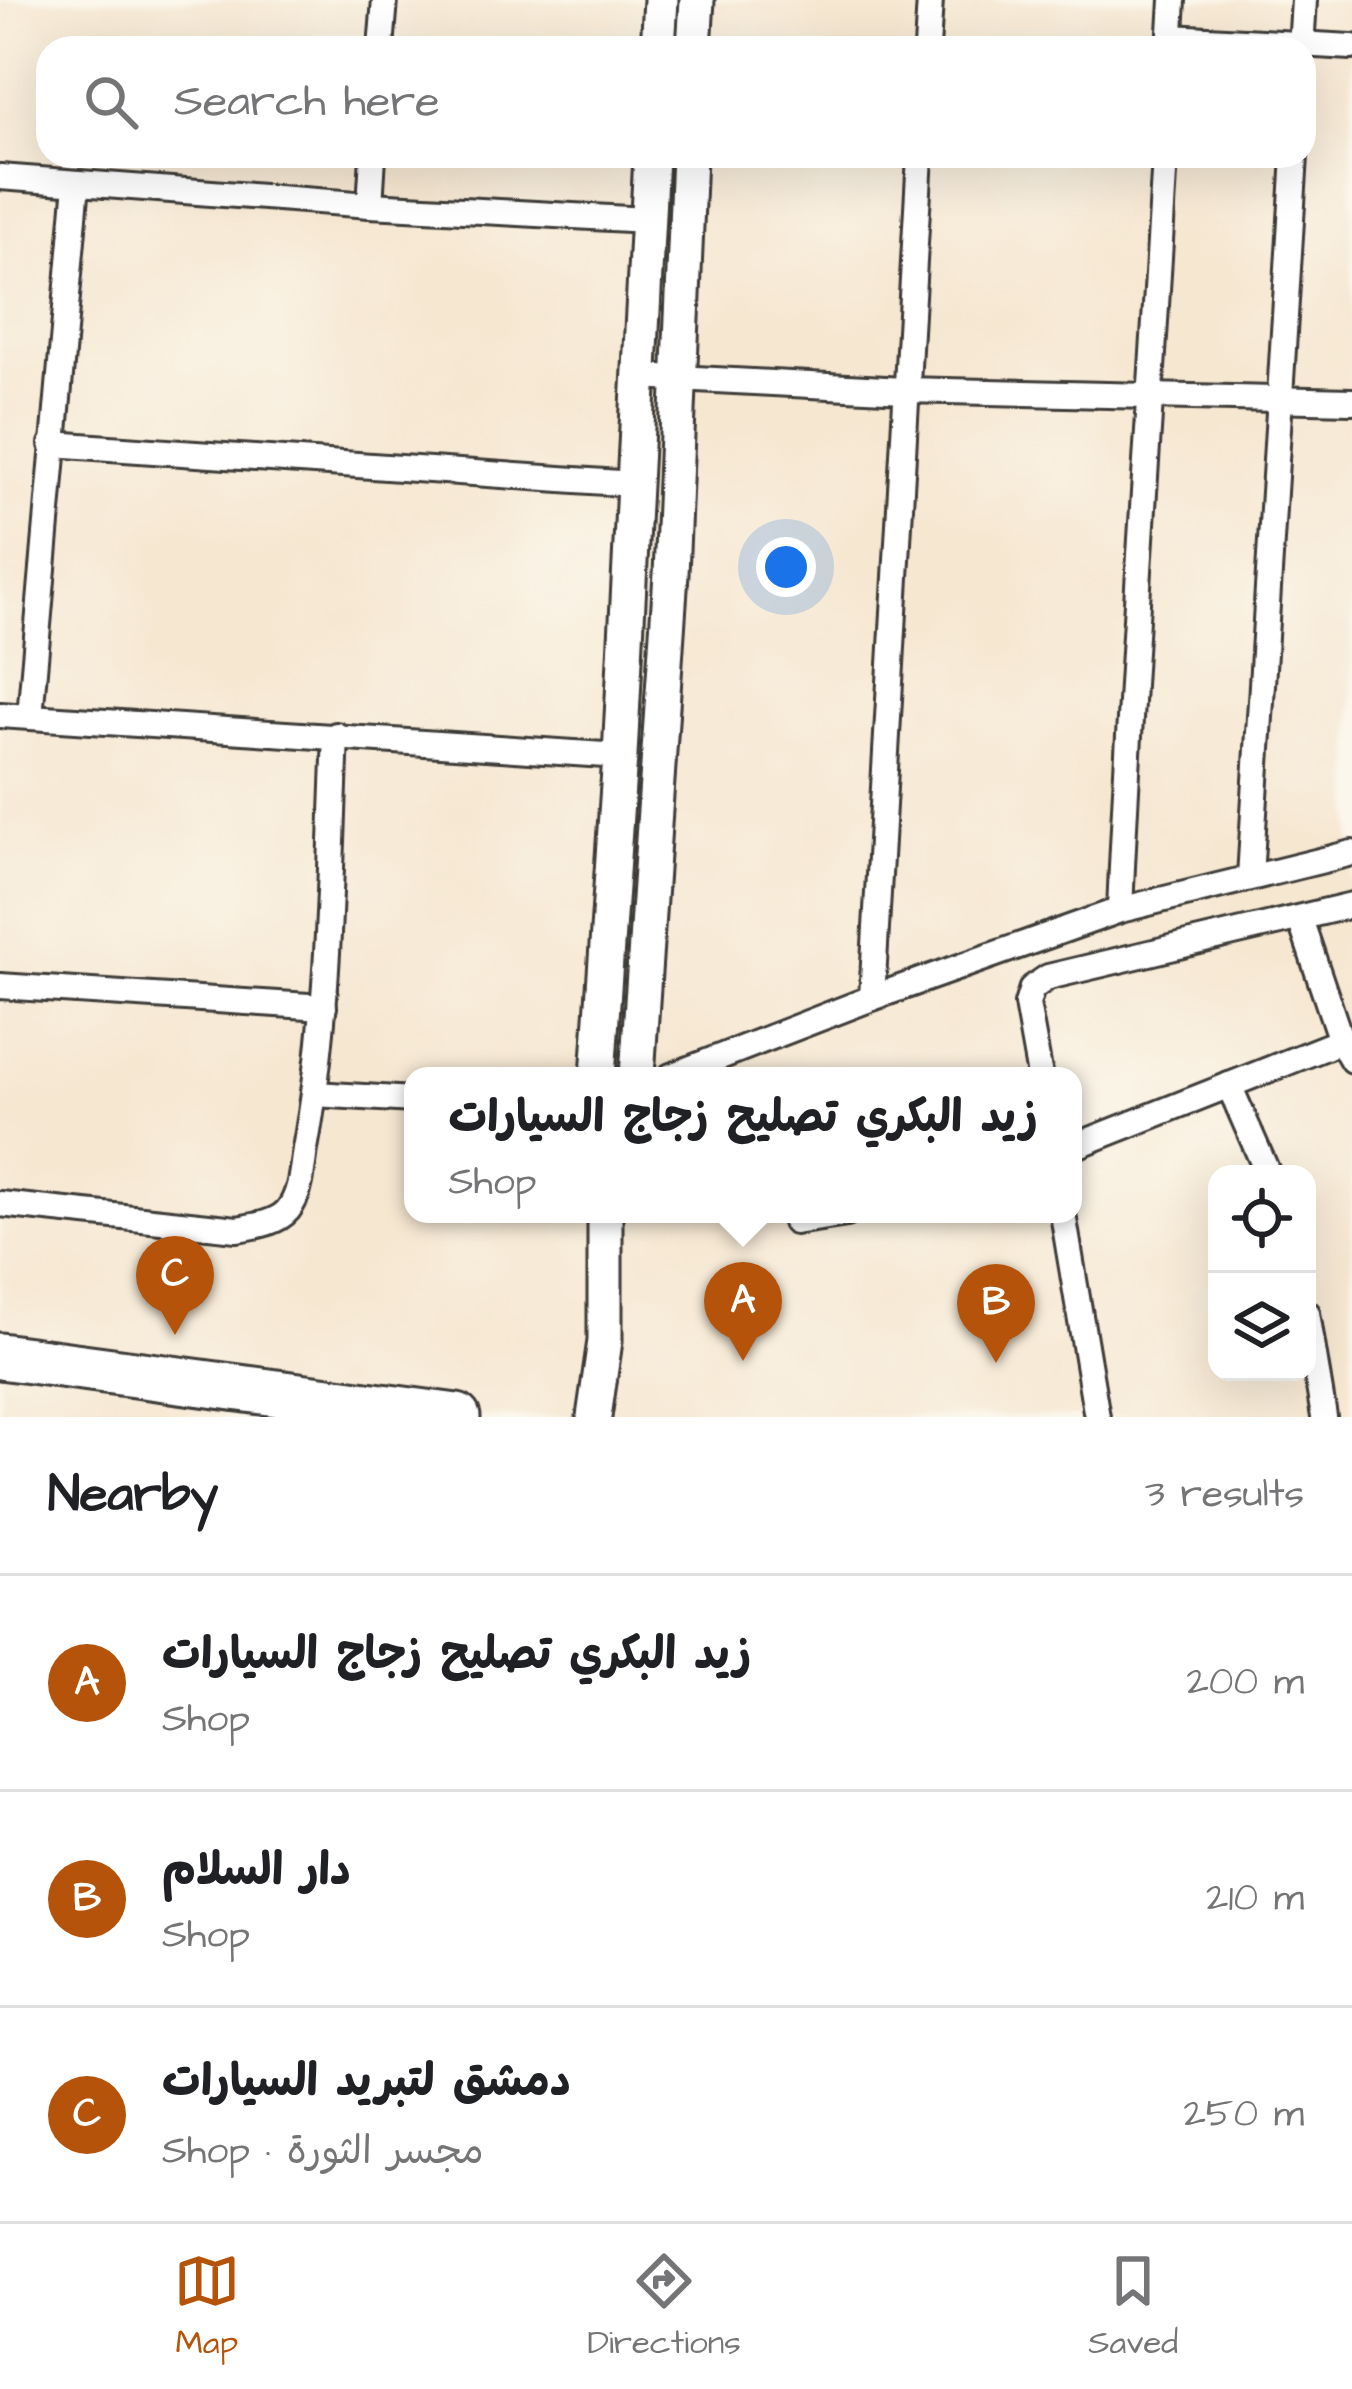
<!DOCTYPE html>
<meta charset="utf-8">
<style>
:root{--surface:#fff;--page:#f2f2f2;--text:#202124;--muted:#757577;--line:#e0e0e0;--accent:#b45309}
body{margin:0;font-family:"Architects Daughter","Playpen Sans Arabic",sans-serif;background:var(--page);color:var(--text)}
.controls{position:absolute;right:36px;bottom:36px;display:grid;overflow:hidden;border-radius:24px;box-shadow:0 12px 48px #0002}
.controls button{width:108px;height:108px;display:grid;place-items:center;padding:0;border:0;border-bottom:3px solid var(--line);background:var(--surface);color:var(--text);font:60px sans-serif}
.you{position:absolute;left:786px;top:567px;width:42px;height:42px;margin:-30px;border:9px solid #fff;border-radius:50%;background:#1a73e8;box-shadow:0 0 0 18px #1a73e833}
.badge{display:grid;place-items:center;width:78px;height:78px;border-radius:50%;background:var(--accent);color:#fff;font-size:39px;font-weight:700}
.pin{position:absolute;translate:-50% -99px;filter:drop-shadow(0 3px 6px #0008)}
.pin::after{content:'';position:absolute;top:63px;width:42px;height:36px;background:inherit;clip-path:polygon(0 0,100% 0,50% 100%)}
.popup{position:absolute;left:404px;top:1067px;width:678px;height:156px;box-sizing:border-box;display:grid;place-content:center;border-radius:24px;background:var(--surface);filter:drop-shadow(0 3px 9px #0005);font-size:39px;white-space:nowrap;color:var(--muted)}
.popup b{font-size:45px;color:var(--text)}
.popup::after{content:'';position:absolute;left:50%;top:100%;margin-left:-24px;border:24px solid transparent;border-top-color:var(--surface)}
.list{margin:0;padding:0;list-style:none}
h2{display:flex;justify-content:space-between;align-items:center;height:156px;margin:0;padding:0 48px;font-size:51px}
h2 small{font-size:39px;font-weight:400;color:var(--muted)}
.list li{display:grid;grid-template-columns:78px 1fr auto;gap:36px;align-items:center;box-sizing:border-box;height:216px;padding:0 48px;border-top:3px solid var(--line)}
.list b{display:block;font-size:45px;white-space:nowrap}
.list p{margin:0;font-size:39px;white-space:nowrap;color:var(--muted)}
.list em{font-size:39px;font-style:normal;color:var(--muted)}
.icon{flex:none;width:66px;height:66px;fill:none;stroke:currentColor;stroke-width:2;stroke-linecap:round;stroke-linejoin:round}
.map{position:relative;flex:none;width:1352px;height:1417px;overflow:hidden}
.search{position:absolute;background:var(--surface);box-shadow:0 12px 48px #0002;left:36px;right:36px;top:36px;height:132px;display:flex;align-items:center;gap:30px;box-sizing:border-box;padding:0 42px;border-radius:36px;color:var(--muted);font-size:45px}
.sheet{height:804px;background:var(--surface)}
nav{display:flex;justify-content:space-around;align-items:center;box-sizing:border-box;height:168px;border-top:3px solid var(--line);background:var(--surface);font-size:33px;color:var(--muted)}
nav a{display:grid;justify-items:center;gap:6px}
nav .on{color:var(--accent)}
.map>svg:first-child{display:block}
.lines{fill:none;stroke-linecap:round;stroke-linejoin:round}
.street-casing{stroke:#3d3a37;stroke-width:30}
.secondary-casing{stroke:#3d3a37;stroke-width:39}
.highway-casing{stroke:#3d3a37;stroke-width:51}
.street{stroke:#fff;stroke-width:24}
.secondary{stroke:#fff;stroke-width:33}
.highway{stroke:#fff;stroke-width:45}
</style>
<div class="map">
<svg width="1352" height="1417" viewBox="0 0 1352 1417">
<rect width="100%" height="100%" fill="#fbf7ec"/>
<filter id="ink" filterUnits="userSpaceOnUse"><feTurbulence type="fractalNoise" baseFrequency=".00833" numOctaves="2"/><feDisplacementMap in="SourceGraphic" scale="24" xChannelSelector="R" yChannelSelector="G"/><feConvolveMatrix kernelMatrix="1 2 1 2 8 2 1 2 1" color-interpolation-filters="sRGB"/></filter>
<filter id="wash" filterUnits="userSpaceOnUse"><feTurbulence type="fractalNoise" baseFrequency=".004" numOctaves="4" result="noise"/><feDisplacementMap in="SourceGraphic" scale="48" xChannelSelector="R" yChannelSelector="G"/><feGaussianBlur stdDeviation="2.7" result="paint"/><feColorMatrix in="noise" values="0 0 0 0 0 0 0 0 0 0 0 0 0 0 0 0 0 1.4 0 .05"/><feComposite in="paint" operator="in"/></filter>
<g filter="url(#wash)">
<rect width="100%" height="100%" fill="#f6e7d1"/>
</g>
<g filter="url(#ink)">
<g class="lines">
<!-- street casing -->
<g class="street-casing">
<g id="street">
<polyline points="1171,37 1352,47"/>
<polyline points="381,48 385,0"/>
<polyline points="927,48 930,0"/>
<polyline points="1170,48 1173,0"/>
<polyline points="1301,48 1304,0"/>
<polyline points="0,177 370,205 647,220"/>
<polyline points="370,205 373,156"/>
<polyline points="639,376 904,390 1352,401"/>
<polyline points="52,444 634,484"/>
<polyline points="0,715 620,756"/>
<polyline points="30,716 77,183"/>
<polyline points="1250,877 1295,156"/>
<path d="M1120 910C1131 658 1151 407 1165 156"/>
<polyline points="1300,919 1341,1041 1352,1060"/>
<polyline points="0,986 324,1007"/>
<polyline points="872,998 920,156"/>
<polyline points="671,1076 872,998 1120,910 1352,853"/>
<polyline points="1040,1076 1027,1004 1032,988 1048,977 1352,905"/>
<polyline points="1229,1085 1268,1174"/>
<polyline points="315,1094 413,1100"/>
<polyline points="1073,1147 1341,1041"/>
<path d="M0 1204 237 1229C253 1226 276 1224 288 1210 301 1194 302 1169 305 1149 330 1013 330 873 336 735"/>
<polyline points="1063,1214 1097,1417"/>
<polyline points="795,1222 847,1214"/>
<polyline points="1307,1313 1324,1417"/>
</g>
</g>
<!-- secondary casing -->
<g class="secondary-casing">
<g id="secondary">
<polyline points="658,48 661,0"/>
<polyline points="694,48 697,0"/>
<polyline points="598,1076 620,756 651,156"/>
<polyline points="637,1076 671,574 689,156"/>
<polyline points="594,1417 605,1341 605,1214"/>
</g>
</g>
<!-- highway casing -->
<g class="highway-casing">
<polyline id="highway" points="0,1356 457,1417"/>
</g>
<!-- street -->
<use href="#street" class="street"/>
<!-- secondary -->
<use href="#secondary" class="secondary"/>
<!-- highway -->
<use href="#highway" class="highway"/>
</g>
</g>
</svg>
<div class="controls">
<button><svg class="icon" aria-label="locate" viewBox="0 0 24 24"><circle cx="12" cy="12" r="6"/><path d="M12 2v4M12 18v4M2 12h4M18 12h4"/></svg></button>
<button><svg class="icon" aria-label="layers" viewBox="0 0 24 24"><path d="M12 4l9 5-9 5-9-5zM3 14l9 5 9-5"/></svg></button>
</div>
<div class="you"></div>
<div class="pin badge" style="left:743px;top:1361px">A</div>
<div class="popup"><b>زيد البكري تصليح زجاج السيارات</b>Shop</div>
<div class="pin badge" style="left:996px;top:1363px">B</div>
<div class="pin badge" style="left:175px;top:1335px">C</div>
<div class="search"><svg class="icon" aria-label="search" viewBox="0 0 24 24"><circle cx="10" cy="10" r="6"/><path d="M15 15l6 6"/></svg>Search here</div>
</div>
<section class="sheet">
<h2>Nearby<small>3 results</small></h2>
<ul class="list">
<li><span class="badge">A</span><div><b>زيد البكري تصليح زجاج السيارات</b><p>Shop</p></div><em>200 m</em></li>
<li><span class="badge">B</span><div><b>دار السلام</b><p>Shop</p></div><em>210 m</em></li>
<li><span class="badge">C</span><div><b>دمشق لتبريد السيارات</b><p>Shop · مجسر الثورة</p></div><em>250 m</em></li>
</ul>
</section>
<nav>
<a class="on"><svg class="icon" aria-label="map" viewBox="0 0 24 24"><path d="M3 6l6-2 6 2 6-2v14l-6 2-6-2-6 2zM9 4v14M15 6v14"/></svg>Map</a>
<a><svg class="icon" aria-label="directions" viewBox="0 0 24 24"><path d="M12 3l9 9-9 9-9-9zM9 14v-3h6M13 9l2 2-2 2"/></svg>Directions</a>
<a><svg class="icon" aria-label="saved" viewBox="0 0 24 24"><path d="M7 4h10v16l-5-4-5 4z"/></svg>Saved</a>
</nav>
